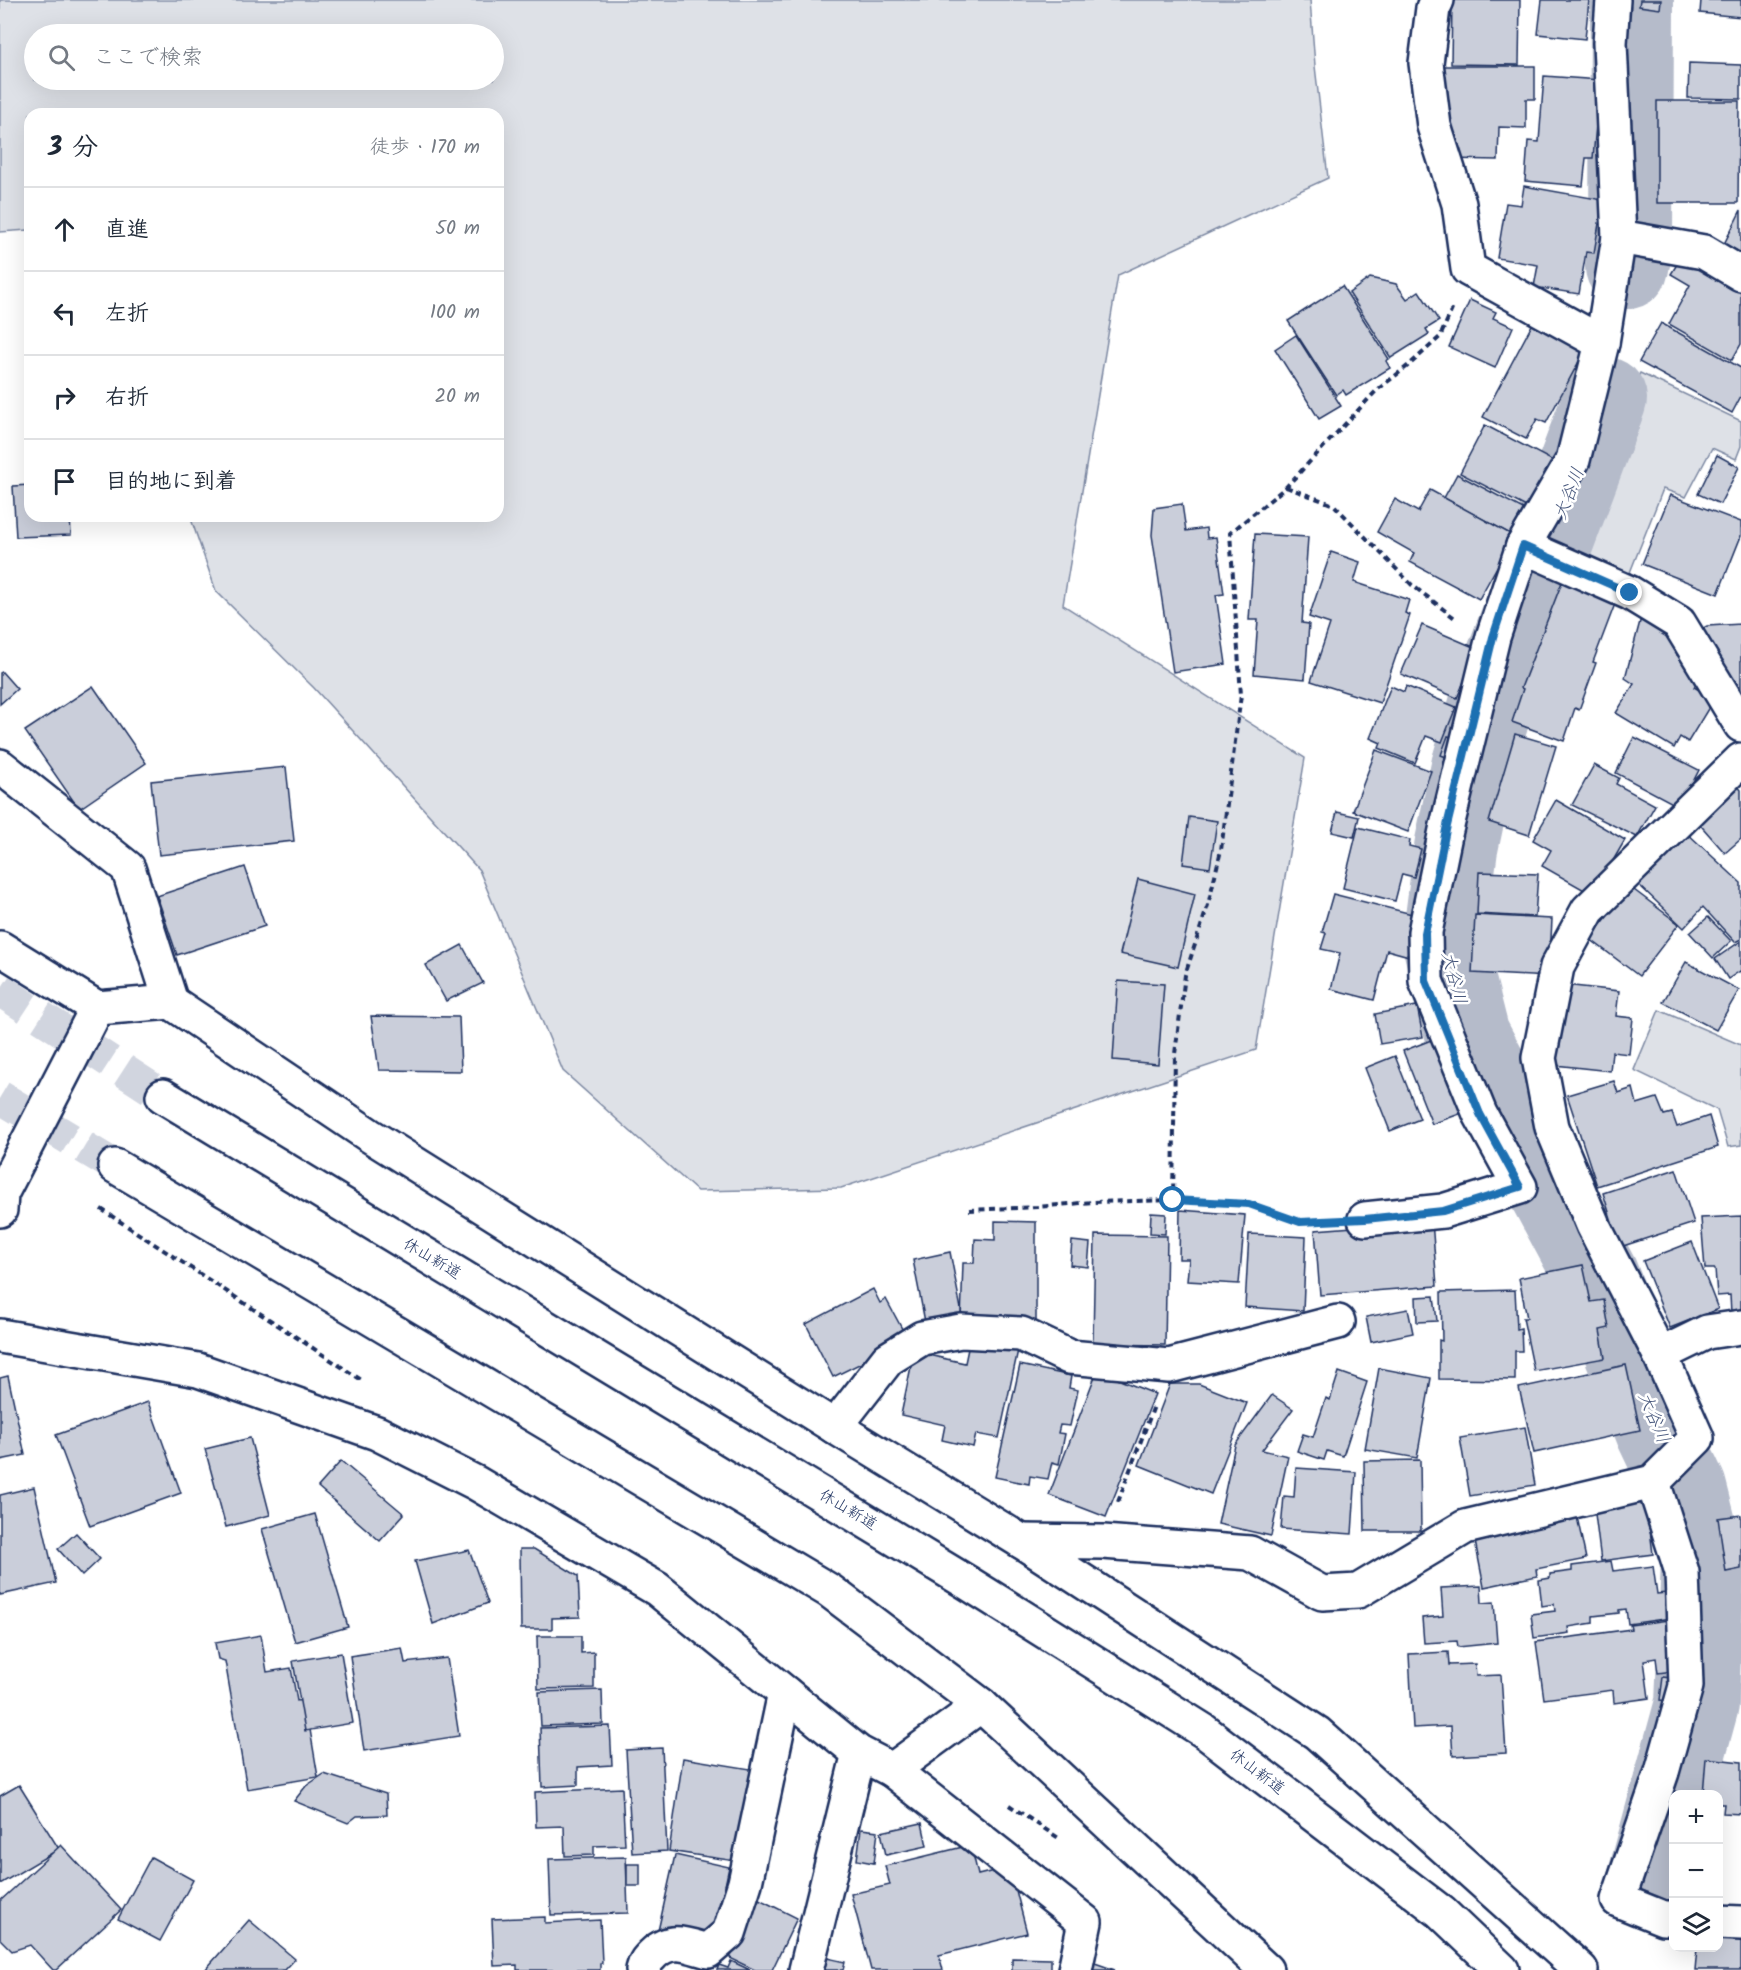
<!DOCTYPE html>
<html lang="ja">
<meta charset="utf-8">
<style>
:root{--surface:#fff;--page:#f2f2f3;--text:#1f2937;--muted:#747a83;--line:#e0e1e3}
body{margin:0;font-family:Kalam,"Klee One",sans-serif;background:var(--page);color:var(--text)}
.controls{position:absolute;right:18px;bottom:18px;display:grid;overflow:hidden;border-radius:12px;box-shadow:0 6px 24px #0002}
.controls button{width:54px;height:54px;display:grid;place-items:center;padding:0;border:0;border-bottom:2px solid var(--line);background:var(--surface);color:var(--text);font:30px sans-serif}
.stop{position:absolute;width:18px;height:18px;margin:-14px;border:4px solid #1f6fb2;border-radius:50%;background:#fff}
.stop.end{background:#1f6fb2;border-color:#fff;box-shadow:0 2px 6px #0008}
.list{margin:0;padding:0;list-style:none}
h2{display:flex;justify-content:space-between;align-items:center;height:78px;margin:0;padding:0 24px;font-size:26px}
h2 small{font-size:20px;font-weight:400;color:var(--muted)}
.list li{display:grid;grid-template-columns:39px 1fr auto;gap:18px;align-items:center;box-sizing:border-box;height:84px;padding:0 24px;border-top:2px solid var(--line)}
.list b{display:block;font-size:22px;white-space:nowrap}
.list em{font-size:20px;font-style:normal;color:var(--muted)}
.icon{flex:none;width:33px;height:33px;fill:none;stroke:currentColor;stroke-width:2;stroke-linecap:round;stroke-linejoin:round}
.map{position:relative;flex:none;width:1741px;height:1970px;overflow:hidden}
.search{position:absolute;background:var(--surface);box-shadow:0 6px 24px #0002;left:24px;top:24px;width:480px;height:66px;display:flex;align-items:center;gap:15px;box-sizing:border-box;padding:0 21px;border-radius:33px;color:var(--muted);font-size:22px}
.panel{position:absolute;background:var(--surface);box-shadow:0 6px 24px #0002;left:24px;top:108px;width:480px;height:414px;border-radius:18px}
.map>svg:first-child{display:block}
.green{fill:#dee1e7;stroke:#7c88a2;stroke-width:1.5;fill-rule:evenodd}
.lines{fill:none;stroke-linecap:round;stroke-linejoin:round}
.river{stroke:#b5bbca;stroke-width:84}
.building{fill:#caceda;stroke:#1b2f5e;stroke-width:1.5}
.highway-tunnel{stroke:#d1d5df;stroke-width:33;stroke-dasharray:33 16;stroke-linecap:butt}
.minor-casing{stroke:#1b2f5e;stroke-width:38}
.highway-casing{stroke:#1b2f5e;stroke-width:38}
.path{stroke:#1b2f5e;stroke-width:4;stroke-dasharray:6 4.5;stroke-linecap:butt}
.minor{stroke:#fff;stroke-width:33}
.highway{stroke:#fff;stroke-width:33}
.route{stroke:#1f6fb2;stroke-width:8}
.labels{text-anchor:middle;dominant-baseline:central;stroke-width:5;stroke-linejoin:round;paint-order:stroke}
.street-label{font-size:16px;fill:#1b2f5e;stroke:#fff}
.water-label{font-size:18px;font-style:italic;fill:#49597e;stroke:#fff}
</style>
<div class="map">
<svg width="1741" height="1970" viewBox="0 0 1741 1970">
<rect width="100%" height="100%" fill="#fff"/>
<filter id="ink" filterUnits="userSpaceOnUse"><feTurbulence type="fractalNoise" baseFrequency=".0167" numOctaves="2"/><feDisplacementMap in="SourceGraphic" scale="12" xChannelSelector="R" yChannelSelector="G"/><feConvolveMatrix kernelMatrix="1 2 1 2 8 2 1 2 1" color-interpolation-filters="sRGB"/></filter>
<g filter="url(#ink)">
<!-- green -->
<g class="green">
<path d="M0 0H1310L1315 66 1328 178 1118 275 1063 605 1305 758 1256 1050 841 1188 697 1191 563 1071 479 870 314 688 216 591 190 516H498V114H30V233L28 230 0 232ZM34 34H494V80H34Z"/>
<polygon points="1640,373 1741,421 1741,446 1736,459 1712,448 1686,497 1663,489 1627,580 1559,551 1596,462"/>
<polygon points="1659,1010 1741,1045 1741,1145 1728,1147 1717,1110 1634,1070"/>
</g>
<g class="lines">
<!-- river -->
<g class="river">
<polyline points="1627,267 1631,246 1632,0"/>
<polyline points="1605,399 1493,698 1473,767 1456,848 1444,942 1468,1037 1597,1277 1657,1430 1685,1489 1703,1560 1697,1704 1647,1887"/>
</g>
</g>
<!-- building -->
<g class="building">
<polygon points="1452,0 1520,0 1519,65 1451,64"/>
<polygon points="1542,0 1589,0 1585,39 1538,34"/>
<polygon points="1640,0 1661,0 1660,9 1639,6"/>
<polygon points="1701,0 1741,0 1741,17 1700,13"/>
<polygon points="1689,63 1741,65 1741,99 1688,98"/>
<polygon points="1440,66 1535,66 1535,99 1526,99 1526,128 1499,127 1498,160 1449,159"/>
<polygon points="1544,76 1600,80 1593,158 1586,158 1583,186 1525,181 1528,141 1539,142"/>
<polygon points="1657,101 1739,101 1738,203 1657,203"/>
<polygon points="1524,186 1603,200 1594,253 1586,252 1579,294 1534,287 1538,265 1497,258 1506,203 1521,205"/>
<polygon points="1741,210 1741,253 1724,244"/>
<polygon points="1685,251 1741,283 1741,344 1732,360 1669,324 1690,285 1671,274"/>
<polygon points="1370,278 1396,284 1407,299 1419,291 1439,321 1426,329 1429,334 1391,358 1349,293"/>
<polygon points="1342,286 1389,359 1386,361 1390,368 1346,395 1343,390 1336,395 1288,321"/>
<polygon points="1470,300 1496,312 1493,318 1513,327 1495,368 1449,347"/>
<polygon points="1533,323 1585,350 1546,423 1537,419 1526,439 1483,417"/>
<polygon points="1661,323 1741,368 1741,396 1732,413 1639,362"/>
<polygon points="1296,335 1341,406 1319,419 1275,349"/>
<polygon points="1485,425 1557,463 1532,510 1460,473"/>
<polygon points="1717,455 1739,467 1720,504 1698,494"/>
<polygon points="1457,474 1527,511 1514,536 1444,498"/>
<polygon points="30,485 30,516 70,516 71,535 16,537 13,486"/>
<polygon points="1430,490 1514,536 1479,599 1410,562 1414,553 1377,532 1395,499 1418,512"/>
<polygon points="1670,495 1741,522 1741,536 1718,594 1642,564"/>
<polygon points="1182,504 1186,531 1206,528 1207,538 1216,537 1224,594 1216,595 1226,664 1173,672 1152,535 1154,508"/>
<polygon points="1255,534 1308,537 1302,623 1309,624 1305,679 1254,674 1258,620 1249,620"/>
<polygon points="1331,552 1360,562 1354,582 1409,600 1405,613 1410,615 1380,703 1311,681 1330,624 1309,617"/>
<polygon points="1564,577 1618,596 1593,662 1596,663 1579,710 1575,708 1564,741 1512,722 1523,689 1521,688"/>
<polygon points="1642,614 1686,640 1677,655 1704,671 1694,687 1714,699 1688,742 1680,737 1674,748 1616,713 1634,684 1625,678"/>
<polygon points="1741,624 1741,699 1692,634 1707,626"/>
<polygon points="1422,625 1478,649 1457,698 1401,674"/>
<polygon points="2,672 17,689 0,704 0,673"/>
<polygon points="93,686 146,763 79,809 25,731"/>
<polygon points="1391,686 1404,692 1406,686 1456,707 1442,742 1426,736 1415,763 1379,748 1381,743 1370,738"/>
<polygon points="1515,734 1556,746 1529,835 1489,822"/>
<polygon points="1448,736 1461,740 1454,760 1441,755"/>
<polygon points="1634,737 1699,770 1680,807 1616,773"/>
<polygon points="1376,750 1431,771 1408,832 1353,811"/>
<polygon points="1594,765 1619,778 1616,784 1655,805 1637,837 1572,805"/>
<polygon points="286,767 294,841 159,855 151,781"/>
<polygon points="1737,785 1741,790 1741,839 1725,853 1696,820"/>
<polygon points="1556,800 1625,840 1593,895 1542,866 1551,850 1533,840"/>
<polygon points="1337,812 1359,817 1354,837 1332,832"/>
<polygon points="1189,817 1217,821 1210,868 1183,864"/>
<polygon points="1358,827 1410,840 1409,846 1421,849 1414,877 1402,874 1395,901 1343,888"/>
<polygon points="1686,832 1741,883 1741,939 1735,942 1703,907 1684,928 1638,884"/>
<polygon points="245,867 265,926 177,955 157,896"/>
<polygon points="1479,872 1538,874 1535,917 1477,914"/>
<polygon points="1138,879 1195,894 1178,967 1120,954"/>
<polygon points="1630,887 1679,924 1639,976 1590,939"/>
<polygon points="1333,894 1420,916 1409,956 1387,950 1374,1000 1331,989 1340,953 1321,949 1326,933 1322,932"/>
<polygon points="1475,915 1552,919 1549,977 1472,973"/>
<polygon points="1708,917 1731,941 1713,958 1690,933"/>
<polygon points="1741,941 1741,973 1740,971 1728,979 1715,959"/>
<polygon points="462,945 483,983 446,1001 426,965"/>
<polygon points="1686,962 1739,990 1716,1030 1663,1002"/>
<polygon points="1118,981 1164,984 1158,1064 1113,1060"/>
<polygon points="1564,985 1619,991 1616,1016 1633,1018 1629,1054 1612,1052 1610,1071 1555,1065"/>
<polygon points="1417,1006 1423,1037 1380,1044 1375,1014"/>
<polygon points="371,1016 459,1017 461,1071 379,1070"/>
<polygon points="1439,1037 1468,1111 1432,1124 1403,1051"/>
<polygon points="1395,1056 1420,1119 1390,1131 1365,1068"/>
<polygon points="1614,1081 1618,1093 1633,1088 1637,1104 1657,1098 1664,1115 1672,1113 1677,1127 1709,1116 1718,1147 1597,1186 1567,1095"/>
<polygon points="1676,1169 1694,1223 1620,1247 1603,1193"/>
<polygon points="1180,1210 1245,1215 1239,1284 1187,1281 1189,1259 1179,1259"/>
<polygon points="1151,1213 1166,1214 1165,1234 1150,1233"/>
<polygon points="1741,1216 1741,1312 1731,1313 1730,1295 1717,1296 1715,1269 1705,1269 1701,1218"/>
<polygon points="995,1221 1036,1222 1036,1323 961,1321 963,1263 974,1263 975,1239 995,1240"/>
<polygon points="1432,1221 1437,1286 1320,1295 1315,1230"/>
<polygon points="1249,1234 1306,1237 1303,1311 1245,1307"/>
<polygon points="1095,1235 1167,1236 1165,1345 1093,1344"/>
<polygon points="1072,1241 1090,1243 1088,1267 1070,1265"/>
<polygon points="1692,1242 1718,1309 1670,1328 1643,1261"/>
<polygon points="950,1252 961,1309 961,1320 926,1327 913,1260"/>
<polygon points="1583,1265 1591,1302 1604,1300 1609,1328 1600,1330 1605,1358 1534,1371 1523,1318 1527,1318 1519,1278"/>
<polygon points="873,1289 880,1303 886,1299 908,1340 833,1377 806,1324"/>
<polygon points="1515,1290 1517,1329 1521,1328 1522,1351 1515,1351 1515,1380 1439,1379 1439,1340 1442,1341 1441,1292"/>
<polygon points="1434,1296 1437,1321 1417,1322 1416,1297"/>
<polygon points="1408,1309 1413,1333 1371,1342 1366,1317"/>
<polygon points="970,1339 1018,1350 999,1438 976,1434 973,1447 942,1440 945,1425 901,1415 914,1352 965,1363"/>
<polygon points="1020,1365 1071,1376 1069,1388 1078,1390 1070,1426 1060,1425 1058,1433 1065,1434 1059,1464 1052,1462 1048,1479 1030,1476 1029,1484 995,1477"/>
<polygon points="1626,1365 1640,1430 1534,1453 1519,1388"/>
<polygon points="1379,1368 1431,1378 1417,1458 1365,1449"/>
<polygon points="1097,1371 1155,1394 1106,1517 1049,1495"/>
<polygon points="1339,1372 1367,1382 1343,1456 1327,1451 1324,1460 1297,1451 1303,1434 1313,1437 1326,1398 1330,1400"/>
<polygon points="8,1376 25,1455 0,1460 0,1378"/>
<polygon points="1170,1384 1199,1384 1247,1403 1211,1494 1139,1465"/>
<polygon points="1272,1395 1293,1409 1262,1450 1288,1456 1271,1536 1218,1524 1235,1445"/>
<polygon points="148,1402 181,1493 90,1526 56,1435"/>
<polygon points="1525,1427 1535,1485 1470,1496 1460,1438"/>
<polygon points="250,1438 270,1515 226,1527 205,1449"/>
<polygon points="1420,1460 1421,1531 1365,1531 1364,1461"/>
<polygon points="341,1461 404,1514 380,1541 318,1487"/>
<polygon points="1296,1468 1356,1472 1352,1534 1281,1529 1284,1496 1294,1497"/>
<polygon points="34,1487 56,1583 0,1595 0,1495"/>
<polygon points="1646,1498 1653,1554 1601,1561 1594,1506"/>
<polygon points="1576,1512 1586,1559 1536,1569 1537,1576 1484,1587 1475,1541 1520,1532 1518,1523"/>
<polygon points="315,1514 348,1627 295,1642 262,1529"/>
<polygon points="1741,1515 1741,1569 1726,1572 1718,1518"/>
<polygon points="76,1533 100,1559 82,1576 58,1549"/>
<polygon points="520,1549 534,1549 578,1576 580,1617 552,1618 552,1629 521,1629"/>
<polygon points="469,1550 488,1603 433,1624 415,1561"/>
<polygon points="1611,1561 1613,1571 1653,1566 1657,1594 1667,1593 1671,1618 1628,1624 1626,1609 1619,1610 1619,1613 1593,1616 1593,1623 1568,1627 1569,1633 1534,1638 1531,1614 1555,1611 1554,1604 1542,1606 1539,1580 1550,1578 1550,1574 1572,1571 1572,1566"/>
<polygon points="1481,1586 1482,1603 1494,1602 1497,1643 1458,1647 1457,1641 1424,1643 1422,1618 1443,1616 1441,1588"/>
<polygon points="1669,1620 1673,1671 1658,1673 1656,1658 1644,1660 1649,1698 1614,1703 1613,1690 1544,1699 1536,1642 1631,1629 1630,1625"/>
<polygon points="261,1635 267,1672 291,1668 297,1701 305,1700 318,1777 247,1789 225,1661 218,1659 215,1643"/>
<polygon points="537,1636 581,1636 581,1653 594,1652 594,1688 538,1689"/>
<polygon points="402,1648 405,1663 447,1658 459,1736 364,1751 350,1656"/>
<polygon points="1448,1652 1449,1665 1475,1664 1476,1676 1501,1675 1506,1753 1453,1756 1451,1726 1413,1728 1409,1654"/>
<polygon points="341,1653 353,1723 305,1731 293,1661"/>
<polygon points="1663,1677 1677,1679 1674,1702 1660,1700"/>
<polygon points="602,1690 603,1724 541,1726 539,1692"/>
<polygon points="610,1726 612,1765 578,1767 578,1785 542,1787 540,1728"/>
<polygon points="662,1748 667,1851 632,1853 626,1750"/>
<polygon points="683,1758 757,1770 742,1862 669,1851"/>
<polygon points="1706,1758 1741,1762 1741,1814 1723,1813 1724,1804 1718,1804 1718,1794 1703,1794"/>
<polygon points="324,1774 386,1794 387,1815 357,1816 348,1823 294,1801 306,1786"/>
<polygon points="19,1785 59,1849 0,1884 0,1796"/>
<polygon points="622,1788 625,1845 594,1846 594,1855 565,1856 564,1826 536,1827 535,1792"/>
<polygon points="922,1823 927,1846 886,1855 881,1832"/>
<polygon points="861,1829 878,1831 874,1863 857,1860"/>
<polygon points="61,1845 121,1910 56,1970 53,1970 30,1945 12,1951 0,1939 0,1901"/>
<polygon points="971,1845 978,1875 1010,1867 1027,1933 939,1955 943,1970 871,1970 851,1894 890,1885 885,1866"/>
<polygon points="675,1855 729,1867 713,1942 658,1931"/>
<polygon points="151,1857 193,1880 160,1941 118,1919"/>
<polygon points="626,1857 628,1913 551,1915 549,1859"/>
<rect x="627" y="1864" width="13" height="22"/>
<polygon points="759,1899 797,1918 772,1970 755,1970 730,1958 735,1949 747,1902 755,1906"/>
<polygon points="545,1917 545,1923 600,1920 602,1963 600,1963 600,1970 517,1970 517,1965 494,1966 492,1919"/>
<polygon points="249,1920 295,1959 285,1970 205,1970"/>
<polygon points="1718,1936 1741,1938 1741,1970 1695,1970 1697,1948 1718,1948"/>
<polygon points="827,1958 845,1962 843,1970 824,1970"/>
<polygon points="1012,1958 1051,1959 1051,1970 1012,1970"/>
<polygon points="731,1961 750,1970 717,1970 719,1965 728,1968"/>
<polygon points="1092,1962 1115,1970 1089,1970"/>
</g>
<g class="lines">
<!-- highway-tunnel -->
<g class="highway-tunnel">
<polyline points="0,990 163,1096"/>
<polyline points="0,1097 115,1166"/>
</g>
<!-- minor casing -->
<g class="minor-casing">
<g id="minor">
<polyline points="1437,0 1433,8 1426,63 1434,126 1459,204 1468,269 1602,343"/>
<polyline points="1619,237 1704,252 1741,274"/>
<polyline points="1523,546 1630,593 1679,623 1741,725"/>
<polyline points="0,766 128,868 171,1002"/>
<polyline points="0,948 97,1008 171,1002 369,1135 835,1427 1021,1541 1317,1733 1581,1970"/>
<polyline points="0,1210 1,1194 97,1008"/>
<polyline points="1365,1219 1443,1211 1520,1187 1480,1114 1426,981 1425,932 1446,830 1493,637 1523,546 1573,460 1602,343 1619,237 1610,43 1613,0"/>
<polyline points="0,1336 198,1370 377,1433 476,1483 657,1589 859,1753 892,1770 981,1705"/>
<polyline points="1660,1355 1707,1332 1741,1327"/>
<polyline points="835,1427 888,1359 922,1338 961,1331 1021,1334 1069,1357 1169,1366 1338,1322"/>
<polyline points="1653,1482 1682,1572 1686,1686 1662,1772 1618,1900 1663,1918 1674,1918"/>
<polyline points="1021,1541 1103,1542 1250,1553 1322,1593 1358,1591 1465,1527 1653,1482 1697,1438 1660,1355 1593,1225 1552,1127 1539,1058 1557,967 1588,910 1741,760"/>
<polyline points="892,1770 1085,1922 1075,1970"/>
<polyline points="1718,1922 1741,1923"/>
<path d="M643 1970C645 1962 647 1960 653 1954 671 1937 687 1945 708 1951L729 1933 745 1883 785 1693"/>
<polyline points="806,1970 859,1753"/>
</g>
</g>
<!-- highway casing -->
<g class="highway-casing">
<g id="highway">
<polyline points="163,1096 968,1583 1204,1731 1441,1912 1502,1970"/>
<polyline points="115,1166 830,1591 981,1705 1266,1970"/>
</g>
</g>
<!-- path -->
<g class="path">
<polyline points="1286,487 1334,505 1412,585 1456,619"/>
<polyline points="1173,1200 1175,1054 1185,975 1208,905 1221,850 1241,695 1230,533 1286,487 1377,390 1409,365 1440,337 1453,307"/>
<polyline points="101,1209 363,1381"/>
<polyline points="969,1210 1037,1207 1092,1202 1173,1200 1249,1204 1300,1222 1325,1221"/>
<polyline points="1118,1502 1154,1406"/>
<polyline points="1009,1805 1060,1839"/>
</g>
<!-- minor -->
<use href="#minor" class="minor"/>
<!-- highway -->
<use href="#highway" class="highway"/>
</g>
</g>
<g class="lines" filter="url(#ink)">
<!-- route -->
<polyline class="route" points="1173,1200 1249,1204 1300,1222 1365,1219 1443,1211 1520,1187 1480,1114 1426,981 1425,933 1446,830 1493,637 1523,546 1630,593"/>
</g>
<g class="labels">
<!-- street labels -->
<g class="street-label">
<text transform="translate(432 1259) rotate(31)">休山新道</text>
<text transform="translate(848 1510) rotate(31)">休山新道</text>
<text transform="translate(1257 1772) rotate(37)">休山新道</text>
</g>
<!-- water labels -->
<g class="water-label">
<text transform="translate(1570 494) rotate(-69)">大谷川</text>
<text transform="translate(1453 978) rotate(76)">大谷川</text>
<text transform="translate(1653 1418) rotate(67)">大谷川</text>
</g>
</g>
</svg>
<div class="controls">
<button>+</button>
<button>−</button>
<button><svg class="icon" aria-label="layers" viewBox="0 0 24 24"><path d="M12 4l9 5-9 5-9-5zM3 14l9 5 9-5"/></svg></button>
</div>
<div class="stop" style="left:1173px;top:1200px"></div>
<div class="stop end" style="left:1630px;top:593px"></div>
<div class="search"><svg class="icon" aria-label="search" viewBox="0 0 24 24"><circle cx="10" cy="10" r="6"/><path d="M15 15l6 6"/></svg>ここで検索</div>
<section class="panel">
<h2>3 分<small>徒歩 · 170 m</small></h2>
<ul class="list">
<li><svg class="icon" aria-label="ahead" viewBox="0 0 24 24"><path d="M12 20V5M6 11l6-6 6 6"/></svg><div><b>直進</b></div><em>50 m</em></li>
<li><svg class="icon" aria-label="left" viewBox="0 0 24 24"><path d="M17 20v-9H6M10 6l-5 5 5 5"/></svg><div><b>左折</b></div><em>100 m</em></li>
<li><svg class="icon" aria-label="right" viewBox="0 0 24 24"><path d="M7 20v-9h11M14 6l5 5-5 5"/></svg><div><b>右折</b></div><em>20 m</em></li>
<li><svg class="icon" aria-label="arrive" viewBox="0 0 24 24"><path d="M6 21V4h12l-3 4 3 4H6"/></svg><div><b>目的地に到着</b></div></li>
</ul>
</section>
</div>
